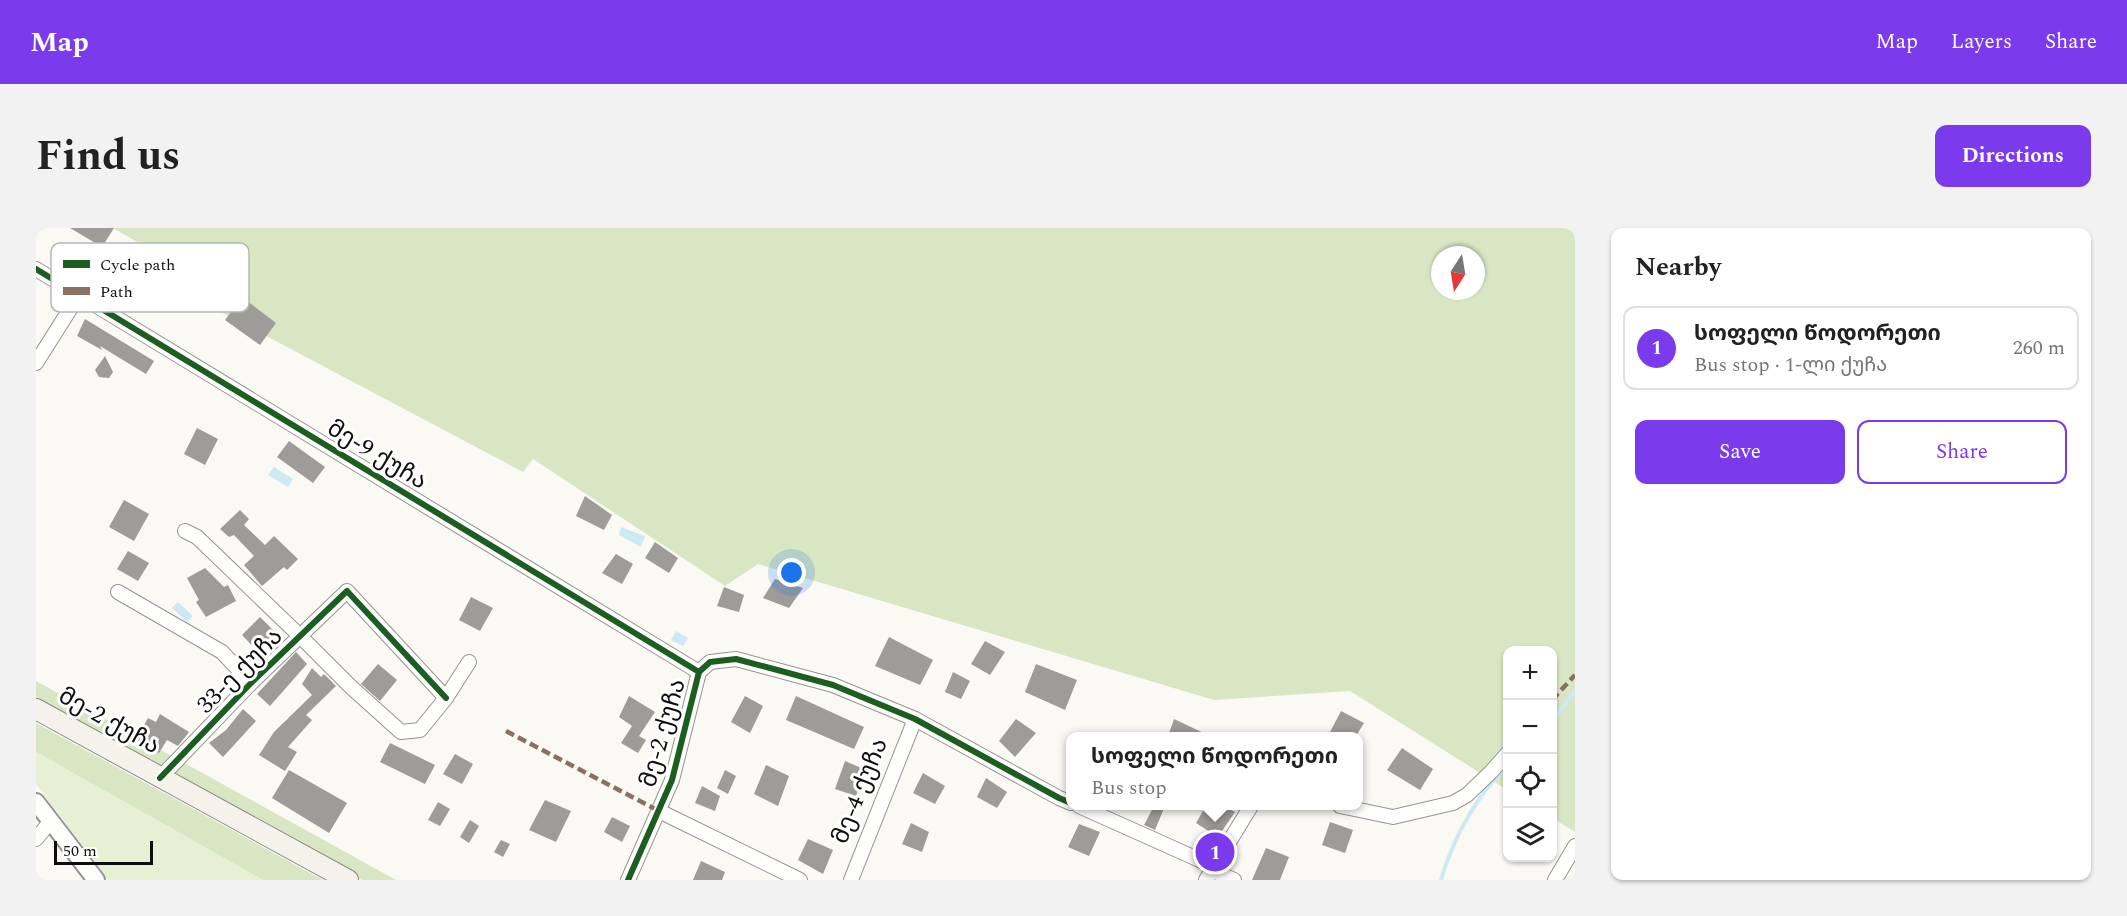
<!DOCTYPE html>
<meta charset="utf-8">
<style>
:root{--surface:#fff;--page:#f2f2f2;--text:#222;--muted:#767676;--line:#e0e0e0;--accent:#7c3aed}
body{margin:0;font-family:Spectral,"Noto Sans Georgian",serif;background:var(--page);color:var(--text)}
.controls{position:absolute;right:18px;bottom:18px;display:grid;overflow:hidden;border-radius:12px;box-shadow:0 2px 4px #0004}
.controls button{width:54px;height:54px;display:grid;place-items:center;padding:0;border:0;border-bottom:2px solid var(--line);background:var(--surface);color:var(--text);font:30px sans-serif}
.compass{position:absolute;left:1395px;top:18px;width:54px;height:54px;border-radius:50%;background:var(--surface);box-shadow:0 2px 4px #0004;rotate:192deg}
.scale{position:absolute;left:18px;bottom:15px;width:99px;box-sizing:border-box;padding-left:6px;border:3px solid #0e0e0e;border-top:0;font-size:16px;line-height:21px;white-space:nowrap;color:#0e0e0e;-webkit-text-stroke:4px #fff;paint-order:stroke}
.you{position:absolute;left:756px;top:345px;width:21px;height:21px;margin:-15px;border:4px solid #fff;border-radius:50%;background:#1a73e8;box-shadow:0 0 0 9px #1a73e833}
.badge{display:grid;place-items:center;width:39px;height:39px;border-radius:50%;background:var(--accent);color:#fff;font-size:20px;font-weight:700}
.pin{position:absolute;translate:-50% -50%;border:3px solid #fff;box-shadow:0 2px 6px #0006}
.popup{position:absolute;left:1030px;top:504px;width:297px;height:78px;box-sizing:border-box;display:grid;place-content:center;border-radius:12px;background:var(--surface);filter:drop-shadow(0 2px 4px #0005);font-size:20px;white-space:nowrap;color:var(--muted)}
.popup b{font-size:22px;color:var(--text)}
.popup::after{content:'';position:absolute;left:50%;top:100%;margin-left:-12px;border:12px solid transparent;border-top-color:var(--surface)}
.list{margin:0;padding:0;list-style:none}
h2{display:flex;justify-content:space-between;align-items:center;height:78px;margin:0;padding:0 24px;font-size:26px}
h2 small{font-size:20px;font-weight:400;color:var(--muted)}
.list li{display:grid;grid-template-columns:39px 1fr auto;gap:18px;align-items:center;box-sizing:border-box;height:84px;margin:0 12px 12px;padding:0 12px;border:2px solid var(--line);border-radius:12px}
.list b{display:block;font-size:22px;white-space:nowrap}
.list p{margin:0;font-size:20px;white-space:nowrap;color:var(--muted)}
.list em{font-size:20px;font-style:normal;color:var(--muted)}
.actions{display:flex;gap:12px;padding:18px 24px}
.actions a{flex:1;padding:14px 0;border:2px solid var(--accent);border-radius:12px;text-align:center;font-size:21px;color:var(--accent)}
.actions .main{background:var(--accent);color:#fff}
.icon{flex:none;width:33px;height:33px;fill:none;stroke:currentColor;stroke-width:2;stroke-linecap:round;stroke-linejoin:round}
.map{position:relative;flex:none;width:1539px;height:652px;overflow:hidden;border-radius:12px}
header{display:flex;align-items:center;gap:36px;box-sizing:border-box;height:84px;padding:0 30px;background:var(--accent);color:#fff}
header strong{font-size:28px}
nav{display:flex;gap:33px;margin-inline-start:auto;font-size:21px}
.intro{display:flex;align-items:center;justify-content:space-between;box-sizing:border-box;height:144px;padding:0 36px}
h1{margin:0;font-size:42px}
.button{padding:15px 27px;border-radius:12px;background:var(--accent);color:#fff;font-size:21px;font-weight:700}
main{display:flex;gap:36px;padding:0 36px}
aside{flex:1;background:var(--surface);border-radius:12px;box-shadow:0 2px 4px #0004}
.map>svg:first-child{display:block}
.green{fill:#e7efd5}
.forest{fill:#d9e6c4;fill-rule:evenodd}
.water{fill:#cdeaf3}
.lines{fill:none;stroke-linecap:round;stroke-linejoin:round}
.stream{stroke:#cdeaf3;stroke-width:4}
.building{fill:#9e9c99}
.minor-casing{stroke:#959492;stroke-width:16}
.tertiary-casing{stroke:#959492;stroke-width:20}
.secondary-casing{stroke:#8b8a88;stroke-width:22}
.minor{stroke:#fefefd;stroke-width:14}
.tertiary{stroke:#fefefd;stroke-width:16}
.secondary{stroke:#f5f2eb;stroke-width:20}
.quiet{stroke:#8d6e63;stroke-width:4.5;stroke-dasharray:9 4.5;stroke-linecap:butt}
.cycleway-casing{stroke:#fff;stroke-width:10}
.cycleway{stroke:#1b5e20;stroke-width:6}
.labels{text-anchor:middle;dominant-baseline:central;stroke-width:6;stroke-linejoin:round;paint-order:stroke}
.street-label{font-size:24px;fill:#0e0e0e;stroke:#fff}
.key{fill:#fff;stroke:#b7b7b7;stroke-width:1.5}
.key-label{font-size:16px;fill:#0e0e0e}
</style>
<header>
<strong>Map</strong>
<nav><a>Map</a><a>Layers</a><a>Share</a></nav>
</header>
<div class="intro"><h1>Find us</h1><a class="button">Directions</a></div>
<main>
<div class="map">
<svg width="1539" height="652" viewBox="0 0 1539 652">
<rect width="100%" height="100%" fill="#fbf9f4"/>
<!-- green -->
<polygon class="green" points="0,524 227,652 72,652 0,556"/>
<!-- forest -->
<g class="forest">
<path d="M77 0H1539V604L1517 590 1516 422H1472L1471 562 1314 463 1178 472 722 336 689 358 497 231 487 244 185 84 187 64ZM1404 27H1440V63H1404Z"/>
<polygon points="0,453 360,652 326,652 0,474"/>
<polygon points="0,495 287,652 227,652 0,524"/>
</g>
<!-- water -->
<g class="water">
<polygon points="238,239 257,251 252,259 232,247"/>
<polygon points="585,299 609,308 605,319 583,307"/>
<polygon points="142,374 157,388 151,394 136,380"/>
<polygon points="640,403 652,410 647,418 635,412"/>
</g>
<g class="lines">
<!-- stream -->
<g class="stream">
<polyline points="1516,494 1539,463"/>
<path d="M1405 652C1414 621 1430 589 1449 563 1455 554 1464 547 1472 539"/>
</g>
</g>
<!-- building -->
<g class="building">
<polygon points="34,0 78,0 66,19"/>
<polygon points="206,69 240,95 224,117 189,92"/>
<polygon points="49,91 118,133 110,146 64,118 66,122 41,108"/>
<polygon points="69,128 77,144 73,150 63,149 59,142"/>
<polygon points="161,200 182,211 169,237 148,226"/>
<polygon points="253,213 289,239 277,255 241,229"/>
<polygon points="549,268 576,287 568,302 540,288"/>
<polygon points="88,272 113,286 98,313 73,299"/>
<polygon points="204,282 213,291 208,297 229,317 238,308 262,331 251,342 248,339 226,358 208,337 218,328 198,307 193,309 184,301"/>
<polygon points="619,314 642,330 633,345 609,330"/>
<polygon points="92,323 113,335 102,353 81,341"/>
<polygon points="580,326 597,336 586,356 566,345"/>
<polygon points="169,340 188,359 192,357 200,373 170,389 160,374 163,372 151,350"/>
<polygon points="739,351 767,360 753,380 727,370"/>
<polygon points="688,359 708,367 703,384 681,378"/>
<polygon points="435,369 457,380 444,403 423,392"/>
<polygon points="224,389 240,405 221,423 206,407"/>
<polygon points="853,409 897,432 884,457 839,438"/>
<polygon points="949,413 969,424 954,447 935,436"/>
<polygon points="260,424 271,436 234,478 221,466"/>
<polygon points="342,436 361,452 344,473 325,456"/>
<polygon points="1000,436 1041,452 1029,482 989,464"/>
<polygon points="276,440 285,449 288,446 300,458 270,487 276,492 252,519 261,524 249,543 223,527 238,504 276,467 266,456"/>
<polygon points="917,444 934,453 925,471 909,464"/>
<polygon points="593,468 619,484 603,508 610,512 602,525 585,515 596,498 583,489"/>
<polygon points="709,468 727,478 714,505 695,494"/>
<polygon points="760,468 828,499 818,521 750,492"/>
<polygon points="207,481 220,493 187,529 173,515 190,502"/>
<polygon points="1305,483 1328,495 1320,508 1292,508"/>
<polygon points="124,486 153,504 142,518 131,512 123,525 100,512 112,490 120,494"/>
<polygon points="980,491 1000,505 979,529 963,513"/>
<polygon points="1138,491 1174,508 1132,508"/>
<polygon points="354,515 399,537 389,556 344,534"/>
<polygon points="1366,520 1397,541 1384,562 1351,542"/>
<polygon points="419,526 437,536 426,556 407,546"/>
<polygon points="809,533 830,542 820,568 799,561"/>
<polygon points="730,537 753,548 742,578 718,566"/>
<polygon points="253,542 311,575 293,605 236,570"/>
<polygon points="689,542 700,548 692,566 681,560"/>
<polygon points="887,545 909,558 899,576 877,565"/>
<polygon points="950,550 971,564 961,580 941,569"/>
<polygon points="666,558 684,568 679,583 659,575"/>
<polygon points="509,572 535,583 520,614 493,602"/>
<polygon points="402,574 414,581 404,598 392,592"/>
<polygon points="1118,578 1129,578 1119,602 1108,597"/>
<polygon points="1170,578 1188,578 1199,584 1182,609 1160,595"/>
<polygon points="576,589 594,598 586,614 568,604"/>
<polygon points="434,592 443,598 433,615 424,609"/>
<polygon points="1294,594 1317,602 1309,625 1286,617"/>
<polygon points="875,595 893,604 886,624 866,616"/>
<polygon points="1043,596 1064,604 1053,628 1032,619"/>
<polygon points="772,611 797,622 787,646 762,632"/>
<polygon points="465,612 474,616 467,629 458,624"/>
<polygon points="1230,620 1253,629 1244,652 1216,652"/>
<polygon points="665,633 689,644 686,652 657,652"/>
</g>
<g class="lines">
<!-- minor casing -->
<g class="minor-casing">
<g id="minor">
<polyline points="0,41 663,444"/>
<polyline points="0,135 43,67"/>
<polyline points="149,303 161,309 264,408 315,459 365,504 384,502 410,470 433,434"/>
<polyline points="82,364 186,424 215,455"/>
<polyline points="124,550 215,455 311,363 410,470"/>
<polyline points="1043,578 1177,638"/>
<polyline points="1304,578 1357,589 1417,575 1431,567 1455,544 1472,525"/>
<polyline points="623,583 764,652"/>
<polyline points="0,611 15,593"/>
<polyline points="1175,642 1198,652"/>
<polyline points="592,652 636,552 663,444 674,434 700,431 797,457 879,491 1023,570 1035,575"/>
<polyline points="815,652 879,491"/>
<polyline points="1170,652 1215,578"/>
<polyline points="1519,652 1539,618"/>
</g>
</g>
<!-- tertiary casing -->
<g class="tertiary-casing">
<polyline id="tertiary" points="0,574 60,652"/>
</g>
<!-- secondary casing -->
<g class="secondary-casing">
<polyline id="secondary" points="0,481 312,652"/>
</g>
<!-- minor -->
<use href="#minor" class="minor"/>
<!-- tertiary -->
<use href="#tertiary" class="tertiary"/>
<!-- secondary -->
<use href="#secondary" class="secondary"/>
<!-- quiet -->
<g class="quiet">
<polyline points="1516,472 1539,447"/>
<polyline points="470,503 623,583"/>
</g>
<!-- cycleway casing -->
<g class="cycleway-casing">
<g id="cycleway">
<polyline points="0,41 663,444"/>
<polyline points="124,550 215,455 311,363 410,470"/>
<polyline points="592,652 636,552 663,444 674,434 700,431 797,457 879,491 1023,570 1035,575"/>
</g>
</g>
<!-- cycleway -->
<use href="#cycleway" class="cycleway"/>
</g>
<g class="labels">
<!-- street labels -->
<g class="street-label">
<text transform="translate(341 227) rotate(31)">მე-9 ქუჩა</text>
<text transform="translate(204 443) rotate(-45)">33-ე ქუჩა</text>
<text transform="translate(73 493) rotate(29)">მე-2 ქუჩა</text>
<text transform="translate(627 505) rotate(-74)">მე-2 ქუჩა</text>
<text transform="translate(824 563) rotate(-68)">მე-4 ქუჩა</text>
</g>
</g>
<!-- legend -->
<rect x="15" y="15" width="198" height="69" rx="9" class="key"/>
<rect x="27" y="32" width="27" height="8" fill="#1b5e20"/>
<rect x="27" y="59" width="27" height="8" fill="#8d6e63"/>
<g class="key-label">
<text x="64" y="42">Cycle path</text>
<text x="64" y="69">Path</text>
</g>
</svg>
<div class="controls">
<button>+</button>
<button>−</button>
<button><svg class="icon" aria-label="locate" viewBox="0 0 24 24"><circle cx="12" cy="12" r="6"/><path d="M12 2v4M12 18v4M2 12h4M18 12h4"/></svg></button>
<button><svg class="icon" aria-label="layers" viewBox="0 0 24 24"><path d="M12 4l9 5-9 5-9-5zM3 14l9 5 9-5"/></svg></button>
</div>
<svg class="compass" viewBox="-18 -18 36 36"><path d="M0-13l5 13h-10z" fill="#e53935"/><path d="M0 13l5-13h-10z" fill="#767676"/></svg>
<div class="scale">50 m</div>
<div class="you"></div>
<div class="pin badge" style="left:1179px;top:624px">1</div>
<div class="popup"><b>სოფელი წოდორეთი</b>Bus stop</div>
</div>
<aside>
<h2>Nearby<small></small></h2>
<ul class="list">
<li><span class="badge">1</span><div><b>სოფელი წოდორეთი</b><p>Bus stop · 1-ლი ქუჩა</p></div><em>260 m</em></li>
</ul>
<div class="actions"><a class="main">Save</a><a>Share</a></div>
</aside>
</main>
